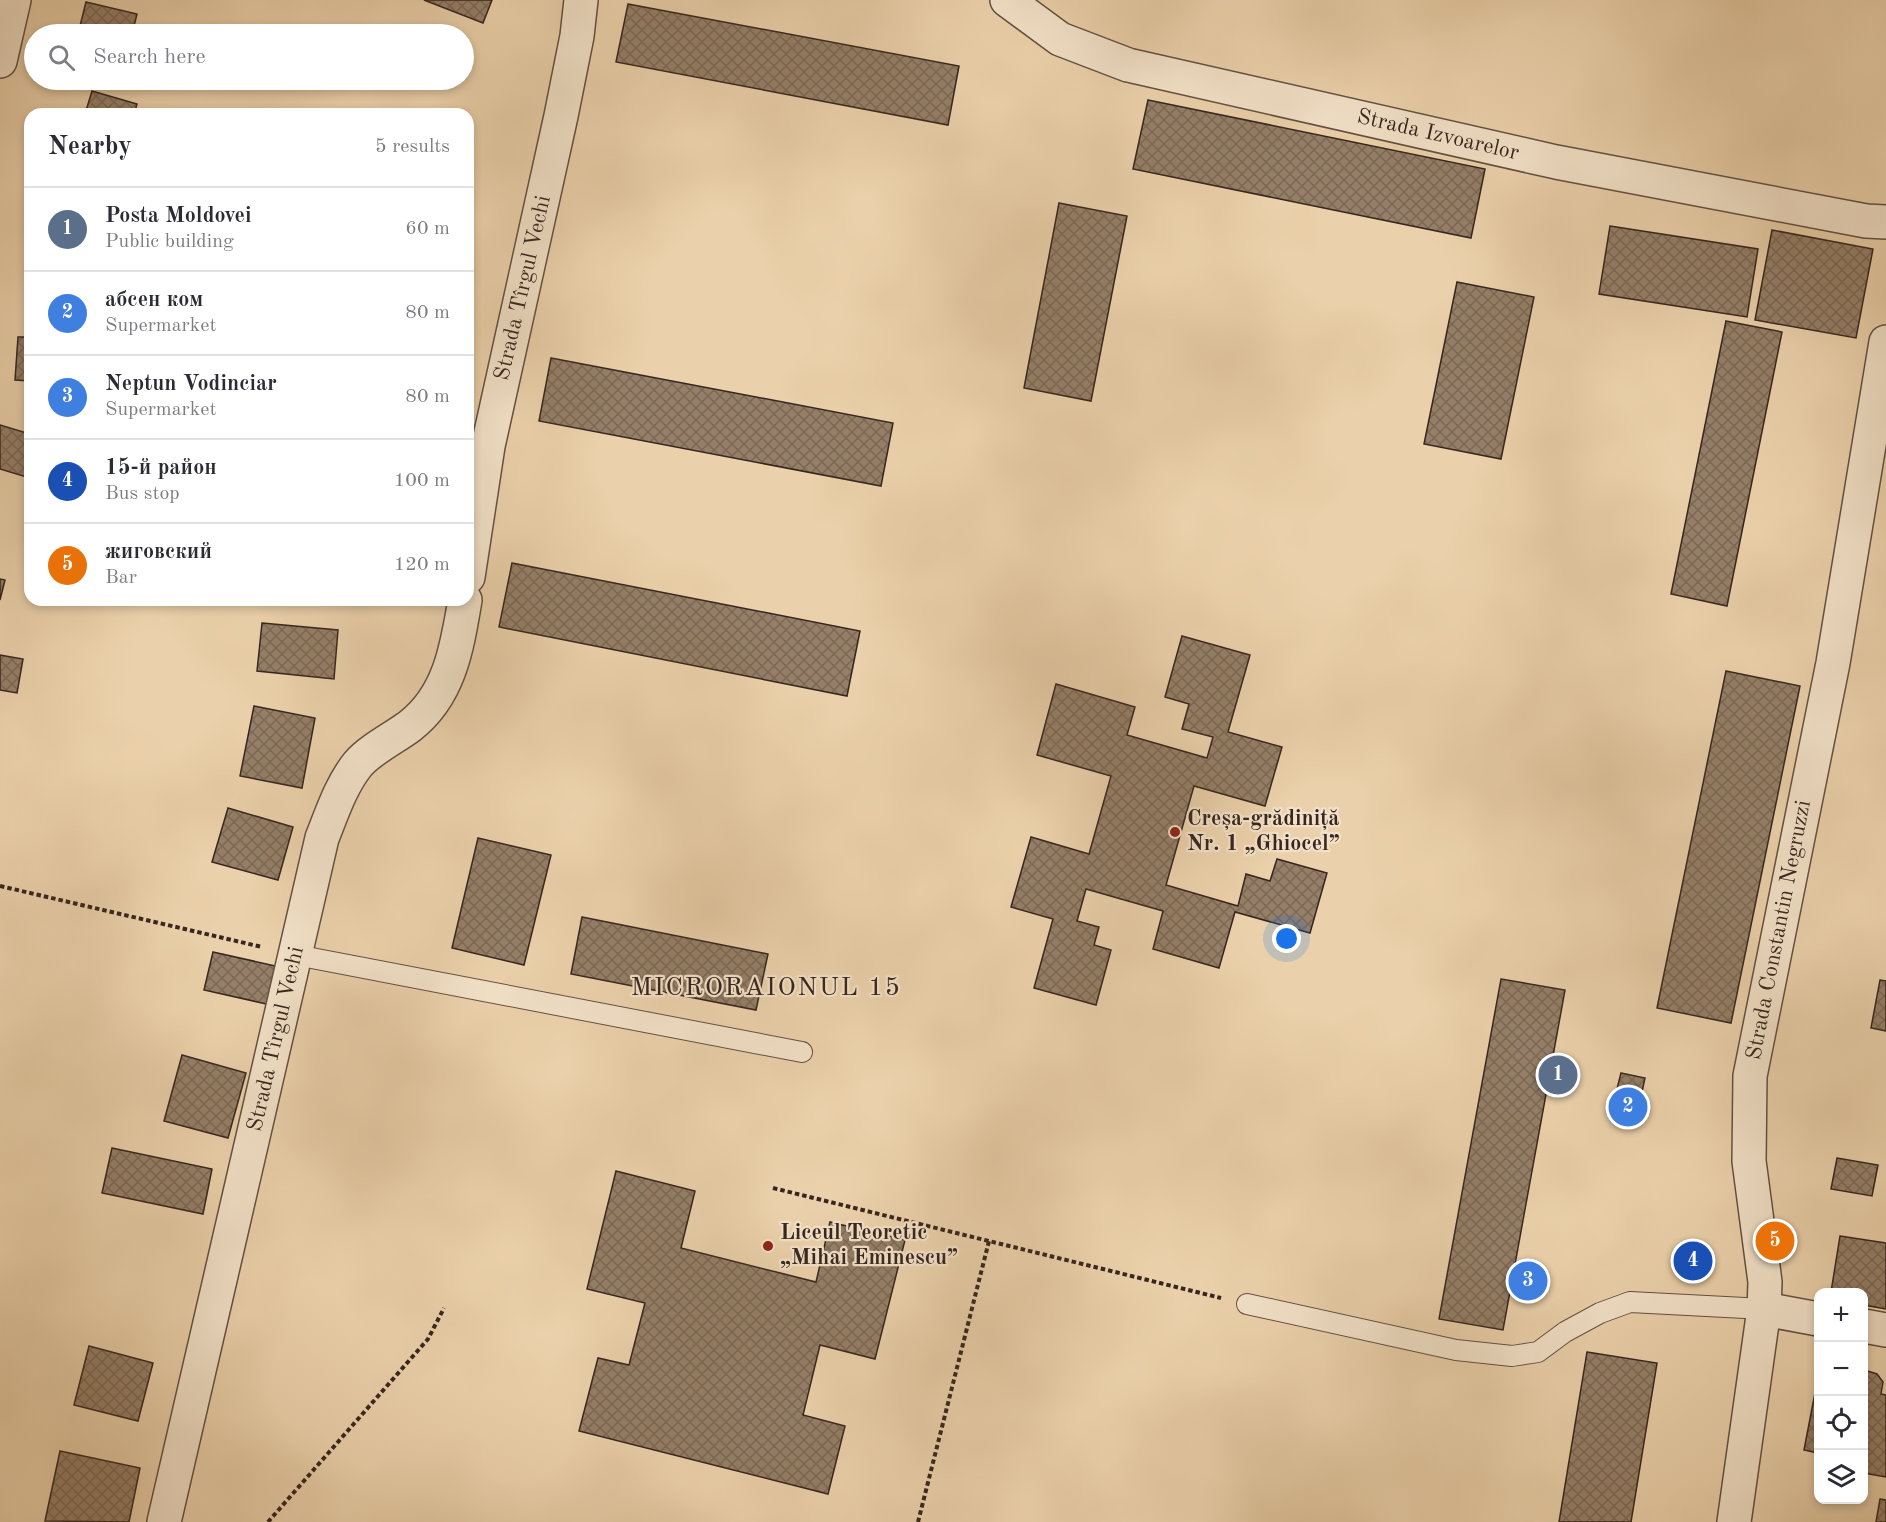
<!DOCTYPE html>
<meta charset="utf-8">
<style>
:root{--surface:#fff;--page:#f7f7f7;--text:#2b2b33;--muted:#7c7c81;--line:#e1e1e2;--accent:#0b8043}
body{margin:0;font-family:"Old Standard TT",serif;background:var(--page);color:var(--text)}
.controls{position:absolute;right:18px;bottom:18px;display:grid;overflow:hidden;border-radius:12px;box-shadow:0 3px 9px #0003}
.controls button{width:54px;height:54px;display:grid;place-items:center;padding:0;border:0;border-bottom:2px solid var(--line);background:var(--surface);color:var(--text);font:30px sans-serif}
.you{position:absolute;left:1287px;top:939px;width:21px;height:21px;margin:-15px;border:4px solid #fff;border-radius:50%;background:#1a73e8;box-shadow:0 0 0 9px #1a73e833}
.badge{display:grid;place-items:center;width:39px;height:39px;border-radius:50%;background:var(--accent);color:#fff;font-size:20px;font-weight:700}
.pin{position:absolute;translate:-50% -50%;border:3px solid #fff;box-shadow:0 2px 6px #0006}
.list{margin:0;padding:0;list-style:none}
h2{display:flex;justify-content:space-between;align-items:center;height:78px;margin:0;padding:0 24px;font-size:26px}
h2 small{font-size:20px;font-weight:400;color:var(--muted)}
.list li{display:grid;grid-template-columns:39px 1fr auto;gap:18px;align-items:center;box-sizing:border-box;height:84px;padding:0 24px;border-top:2px solid var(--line)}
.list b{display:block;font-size:22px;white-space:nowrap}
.list p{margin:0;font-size:20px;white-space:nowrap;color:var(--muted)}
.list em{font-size:20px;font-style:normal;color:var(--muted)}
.icon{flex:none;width:33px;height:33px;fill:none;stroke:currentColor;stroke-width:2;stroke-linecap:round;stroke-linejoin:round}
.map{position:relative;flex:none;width:1886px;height:1522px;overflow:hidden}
.search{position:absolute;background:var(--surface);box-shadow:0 3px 9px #0003;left:24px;top:24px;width:450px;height:66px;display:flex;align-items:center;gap:15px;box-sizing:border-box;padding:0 21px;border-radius:33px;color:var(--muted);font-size:22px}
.panel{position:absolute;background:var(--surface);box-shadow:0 3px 9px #0003;left:24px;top:108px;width:450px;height:498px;border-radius:18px}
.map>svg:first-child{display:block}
.building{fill:url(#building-cross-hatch);stroke:#37261f;stroke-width:1.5}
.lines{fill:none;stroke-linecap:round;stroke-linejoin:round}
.lane-casing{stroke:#645142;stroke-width:22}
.street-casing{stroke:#645142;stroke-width:36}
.path{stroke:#37261f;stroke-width:4;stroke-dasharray:4.5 3;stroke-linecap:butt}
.lane{stroke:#f2e1c8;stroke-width:20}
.street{stroke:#f2e1c8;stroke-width:33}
.poi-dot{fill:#8f2418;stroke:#f2e1c8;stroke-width:2}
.labels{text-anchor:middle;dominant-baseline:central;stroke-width:4.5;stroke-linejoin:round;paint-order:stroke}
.street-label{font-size:22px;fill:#37261f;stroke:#f2e1c8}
.poi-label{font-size:22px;font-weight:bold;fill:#37261f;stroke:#f2e1c8;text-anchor:start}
.quarter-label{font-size:26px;letter-spacing:1.5px;fill:#37261f;stroke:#f2e1c8}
</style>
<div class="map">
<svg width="1886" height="1522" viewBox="0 0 1886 1522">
<defs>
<pattern id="building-cross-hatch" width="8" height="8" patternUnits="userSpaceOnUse" patternTransform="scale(1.5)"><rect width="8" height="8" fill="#957f68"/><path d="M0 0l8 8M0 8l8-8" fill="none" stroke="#7a6855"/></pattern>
</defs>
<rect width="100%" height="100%" fill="#ebd1ab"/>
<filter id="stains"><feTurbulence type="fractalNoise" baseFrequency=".00333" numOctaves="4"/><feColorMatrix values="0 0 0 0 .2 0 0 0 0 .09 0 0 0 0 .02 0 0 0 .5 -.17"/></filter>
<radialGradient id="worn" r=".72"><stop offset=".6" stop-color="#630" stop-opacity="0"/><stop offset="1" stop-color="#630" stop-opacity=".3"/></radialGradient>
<!-- building -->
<g class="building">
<polygon points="424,0 492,0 483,23"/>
<polygon points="86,2 137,14 132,34 78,34"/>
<polygon points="628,4 959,66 948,125 616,62"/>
<polygon points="92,91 137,104 134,114 85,114"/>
<polygon points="1148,100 1485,169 1471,238 1133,169"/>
<polygon points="1059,203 1127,216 1091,401 1024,388"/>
<polygon points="1610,226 1758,249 1747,317 1599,294"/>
<polygon points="1772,230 1873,249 1856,338 1755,320"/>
<polygon points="1457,282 1534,297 1501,459 1424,444"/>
<polygon points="1726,321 1782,332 1727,606 1671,594"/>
<polygon points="18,337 30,337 30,381 15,380"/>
<polygon points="551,358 893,423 881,486 539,421"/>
<polygon points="0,425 30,434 30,478 0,469"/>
<polygon points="512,563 860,631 847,696 499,627"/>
<polygon points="0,579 5,580 0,600"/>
<polygon points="262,623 338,630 334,679 257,671"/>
<polygon points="1182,636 1250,655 1228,732 1282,747 1265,806 1194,786 1166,885 1238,906 1246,874 1270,881 1277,859 1327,873 1310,933 1235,912 1219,968 1153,949 1163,911 1086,889 1077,921 1099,927 1094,945 1111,950 1096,1005 1034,988 1053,919 1011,907 1031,837 1089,854 1111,776 1037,755 1056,684 1135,707 1127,735 1207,758 1213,737 1182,729 1189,704 1165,697"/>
<polygon points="0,655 23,659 17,693 0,690"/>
<polygon points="1726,671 1800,686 1731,1023 1657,1008"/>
<polygon points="254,706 315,718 302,788 240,776"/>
<polygon points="228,808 293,827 278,880 212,862"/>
<polygon points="478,838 551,855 524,965 452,948"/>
<polygon points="582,917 768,954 756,1010 571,974"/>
<polygon points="213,952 280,967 271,1005 204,990"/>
<polygon points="1501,979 1565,990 1503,1330 1439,1319"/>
<polygon points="1880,980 1886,981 1886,1031 1871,1028"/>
<polygon points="182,1055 246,1073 228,1138 164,1121"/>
<polygon points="1621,1073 1645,1078 1636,1119 1611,1113"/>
<polygon points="112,1148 212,1169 203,1214 102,1193"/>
<polygon points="1837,1158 1878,1165 1872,1196 1831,1189"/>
<polygon points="616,1171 695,1191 681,1248 816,1282 830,1222 905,1240 875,1359 820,1345 803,1415 845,1426 828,1494 579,1431 598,1358 629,1365 645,1303 587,1289"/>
<polygon points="1840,1236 1886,1243 1886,1309 1864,1305 1864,1292 1831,1292"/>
<polygon points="89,1346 153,1363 138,1421 74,1405"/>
<polygon points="1587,1352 1657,1363 1631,1522 1559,1522"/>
<polygon points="1864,1370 1877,1374 1883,1382 1881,1394 1886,1395 1886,1477 1864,1473"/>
<polygon points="1815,1393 1818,1394 1818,1453 1804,1450"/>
<polygon points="60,1451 140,1468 129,1522 45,1521"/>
<polygon points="1880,1499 1886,1500 1886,1522 1876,1522"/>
</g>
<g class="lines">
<!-- lane casing -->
<g class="lane-casing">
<g id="lane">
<polyline points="296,955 802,1052"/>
<polyline points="1247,1304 1456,1350 1512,1356 1538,1352 1565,1332 1600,1313 1630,1302 1764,1309"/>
</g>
</g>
<!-- street casing -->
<g class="street-casing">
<g id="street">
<polyline points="1007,0 1060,39 1128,65 1556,162 1866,221 1886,222"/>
<polyline points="0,61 14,0"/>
<polyline points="468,577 488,446 561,116 577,36 581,0"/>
<polyline points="1764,1309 1818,1319"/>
<polyline points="1864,1326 1886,1330"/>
<path d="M164 1522 322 838C332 813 341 785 358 764 371 749 394 738 410 726 450 695 457 647 465 600"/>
<polyline points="1734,1522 1764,1309 1765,1282 1749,1161 1750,1076 1833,663 1886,342"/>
</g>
</g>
<!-- path -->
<g class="path">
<polyline points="0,886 262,947"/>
<polyline points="773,1188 1221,1298"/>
<polyline points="268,1522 428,1339 444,1308"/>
<polyline points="918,1522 989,1241"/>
</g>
<!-- lane -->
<use href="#lane" class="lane"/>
<!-- street -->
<use href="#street" class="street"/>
</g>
<!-- markers -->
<g class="poi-dot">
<circle cx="1175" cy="832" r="6"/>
<circle cx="768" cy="1246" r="6"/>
</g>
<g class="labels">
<!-- street labels -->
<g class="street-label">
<text transform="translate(1438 135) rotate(13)">Strada Izvoarelor</text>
<text transform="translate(523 288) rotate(-77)">Strada Tîrgul Vechi</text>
<text transform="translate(1779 930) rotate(-79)">Strada Constantin Negruzzi</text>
<text transform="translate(276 1039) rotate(-77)">Strada Tîrgul Vechi</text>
</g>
<!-- poi labels -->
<g class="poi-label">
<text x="1187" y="819">Creșa-grădiniță<tspan x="1187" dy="25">Nr. 1 „Ghiocel”</tspan></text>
<text x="780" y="1233">Liceul Teoretic<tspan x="780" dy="25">„Mihai Eminescu”</tspan></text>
</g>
<!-- quarter labels -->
<g class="quarter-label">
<text x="766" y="988">MICRORAIONUL 15</text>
</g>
</g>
<rect width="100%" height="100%" filter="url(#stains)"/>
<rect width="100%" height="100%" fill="url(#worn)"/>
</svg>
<div class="controls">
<button>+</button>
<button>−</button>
<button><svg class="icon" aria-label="locate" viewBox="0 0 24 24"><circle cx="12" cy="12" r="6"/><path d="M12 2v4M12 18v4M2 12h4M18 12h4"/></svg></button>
<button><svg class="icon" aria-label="layers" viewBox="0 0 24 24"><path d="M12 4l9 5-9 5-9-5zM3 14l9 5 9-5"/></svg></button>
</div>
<div class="you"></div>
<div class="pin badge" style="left:1558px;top:1075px;background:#5c6f8a">1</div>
<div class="pin badge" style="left:1628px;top:1107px;background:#3f7fe0">2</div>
<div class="pin badge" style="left:1528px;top:1281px;background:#3f7fe0">3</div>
<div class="pin badge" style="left:1693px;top:1261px;background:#1a4fb4">4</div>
<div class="pin badge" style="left:1775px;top:1241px;background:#e8710a">5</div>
<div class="search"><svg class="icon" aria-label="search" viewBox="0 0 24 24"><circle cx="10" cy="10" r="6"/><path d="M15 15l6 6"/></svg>Search here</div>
<section class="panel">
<h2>Nearby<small>5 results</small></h2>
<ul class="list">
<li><span class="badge" style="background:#5c6f8a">1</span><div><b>Posta Moldovei</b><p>Public building</p></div><em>60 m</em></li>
<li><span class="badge" style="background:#3f7fe0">2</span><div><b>абсен ком</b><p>Supermarket</p></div><em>80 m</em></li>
<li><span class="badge" style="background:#3f7fe0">3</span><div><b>Neptun Vodinciar</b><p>Supermarket</p></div><em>80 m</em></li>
<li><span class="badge" style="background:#1a4fb4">4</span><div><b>15-й район</b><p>Bus stop</p></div><em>100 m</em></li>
<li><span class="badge" style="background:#e8710a">5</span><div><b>жиговский</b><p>Bar</p></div><em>120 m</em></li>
</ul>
</section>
</div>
